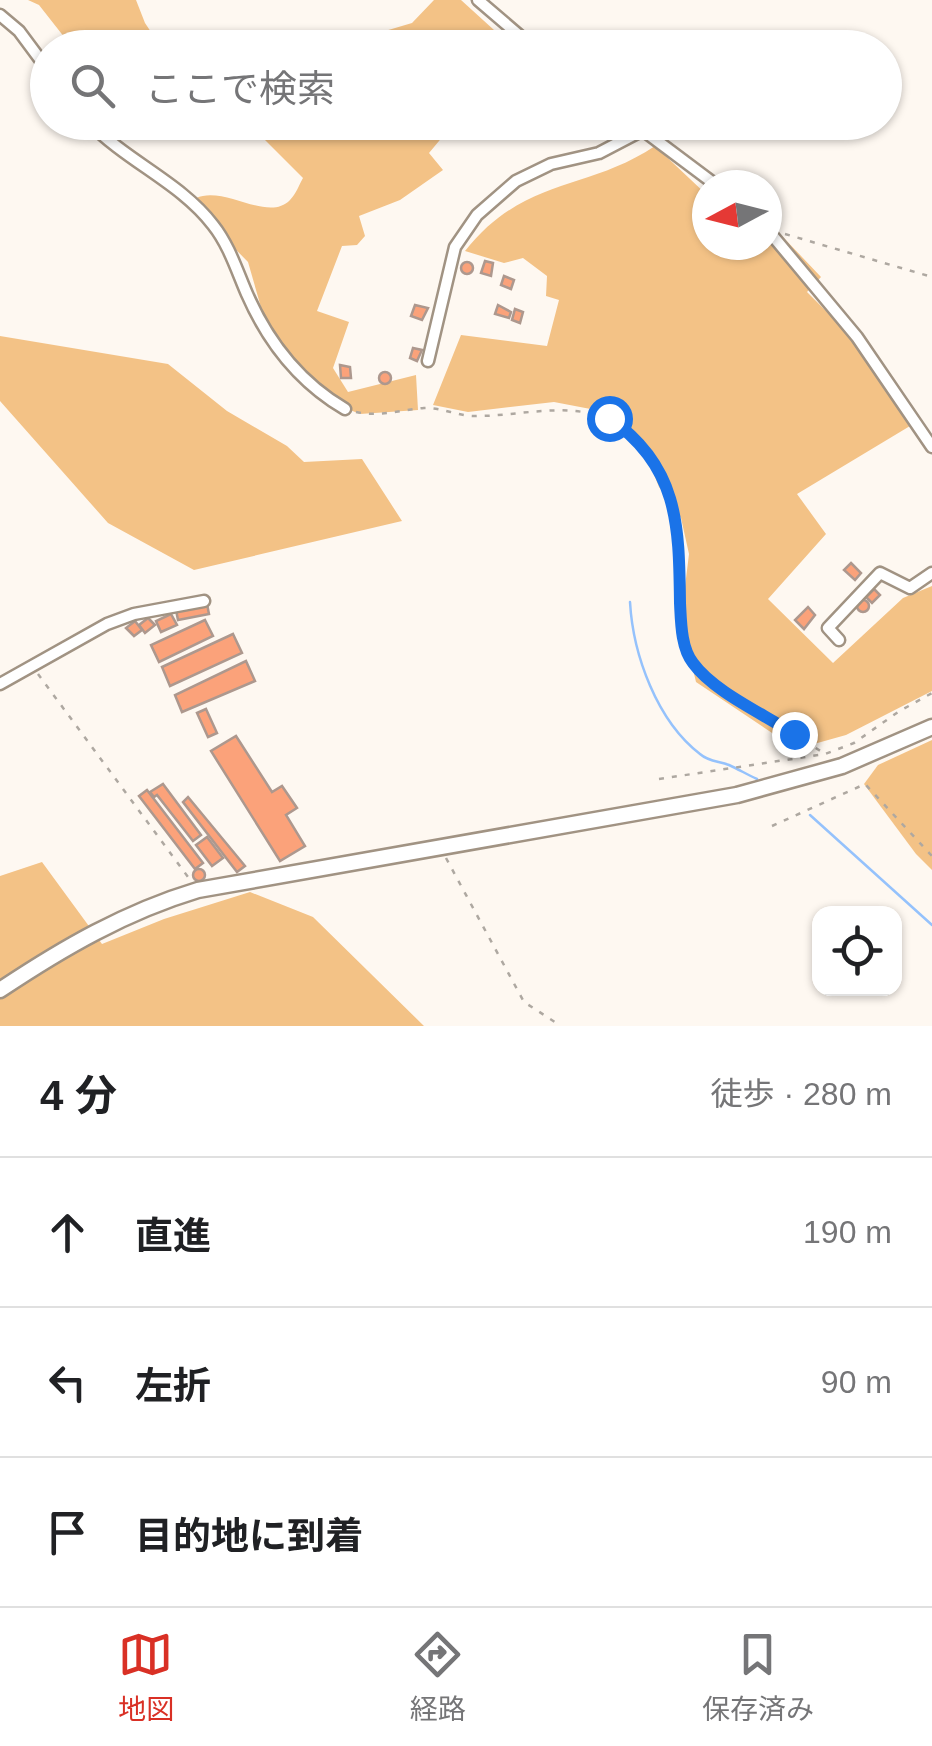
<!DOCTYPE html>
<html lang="ja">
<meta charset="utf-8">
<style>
:root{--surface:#fff;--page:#f2f2f2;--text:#202124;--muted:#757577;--line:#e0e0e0;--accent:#d93025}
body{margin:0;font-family:Helvetica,"Noto Sans JP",sans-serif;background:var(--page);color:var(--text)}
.controls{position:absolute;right:30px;bottom:30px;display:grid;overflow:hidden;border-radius:20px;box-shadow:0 2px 8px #0004}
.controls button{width:90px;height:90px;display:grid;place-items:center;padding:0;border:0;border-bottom:2px solid var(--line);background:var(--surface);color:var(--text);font:50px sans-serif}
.compass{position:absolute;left:692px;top:170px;width:90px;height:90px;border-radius:50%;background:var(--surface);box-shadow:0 2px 8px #0004;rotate:263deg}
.stop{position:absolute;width:30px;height:30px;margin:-22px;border:8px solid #1a73e8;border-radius:50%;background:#fff}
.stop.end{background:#1a73e8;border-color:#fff;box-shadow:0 2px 10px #0008}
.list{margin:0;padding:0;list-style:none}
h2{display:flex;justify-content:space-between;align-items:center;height:130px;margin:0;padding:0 40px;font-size:42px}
h2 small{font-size:32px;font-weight:400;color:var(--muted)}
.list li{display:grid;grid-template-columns:65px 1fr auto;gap:30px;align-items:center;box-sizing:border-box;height:150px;padding:0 40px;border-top:2px solid var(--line)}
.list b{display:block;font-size:38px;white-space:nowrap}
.list em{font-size:32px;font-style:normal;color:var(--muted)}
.icon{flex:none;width:55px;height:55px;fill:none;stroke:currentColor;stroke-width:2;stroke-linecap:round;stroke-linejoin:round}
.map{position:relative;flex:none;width:932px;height:1026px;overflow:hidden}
.search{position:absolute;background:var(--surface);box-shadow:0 2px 8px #0004;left:30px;right:30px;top:30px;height:110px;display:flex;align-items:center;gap:25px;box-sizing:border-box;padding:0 35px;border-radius:55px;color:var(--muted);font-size:38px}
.sheet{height:580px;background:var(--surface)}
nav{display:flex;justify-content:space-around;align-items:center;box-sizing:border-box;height:140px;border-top:2px solid var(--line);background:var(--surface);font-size:28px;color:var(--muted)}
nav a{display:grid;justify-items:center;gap:5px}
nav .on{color:var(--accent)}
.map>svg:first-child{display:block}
.green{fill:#f3c286}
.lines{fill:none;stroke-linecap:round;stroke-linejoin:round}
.stream{stroke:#95c2fc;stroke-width:2.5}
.building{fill:#fba27a;stroke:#ad988e;stroke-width:2.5}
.street-casing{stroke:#a19383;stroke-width:15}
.secondary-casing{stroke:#a19383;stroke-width:19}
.path{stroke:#aea8a1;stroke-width:2.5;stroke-dasharray:5 8;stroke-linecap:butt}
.street{stroke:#fff;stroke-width:10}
.secondary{stroke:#fff;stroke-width:14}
.route{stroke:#1a73e8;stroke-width:12}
</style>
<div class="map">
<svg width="932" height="1026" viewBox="0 0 932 1026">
<rect width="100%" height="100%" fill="#fef8f1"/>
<!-- green -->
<g class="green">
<polygon points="28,0 136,0 145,23 161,47 72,47 39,5"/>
<polygon points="434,0 461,0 494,30 493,47 331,47 412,23"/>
<path d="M248 123H454L429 153 443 170 400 200 359 216 365 236 357 245 342 246 317 311 349 322 333 368 348 392 416 375 418 410 360 414 338 405 273 349 248 262 197 210 196 198C225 185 268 223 290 200 296 194 299 185 303 178Z"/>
<path d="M655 146 707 195V245H767V240L782 236 821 277 807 292 872 357 910 426 797 494 826 534 768 599 833 663 903 598 932 586V691L846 735 796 749 696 682 681 619 689 554 681 518 659 487 645 452 623 424 601 411 554 402 468 412 433 405 461 335 547 346 559 300 546 296 547 276 523 258 504 263 465 251C525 176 586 192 655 146Z"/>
<polygon points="0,336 168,364 227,411 287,446 304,462 362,459 402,521 194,570 108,523 0,401"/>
<polygon points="932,740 932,870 916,854 864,784 878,765"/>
<polygon points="42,862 102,944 164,919 250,892 313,917 424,1026 0,1026 0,876"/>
</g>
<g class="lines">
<!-- stream -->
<g class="stream">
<path d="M630 602C633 655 657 721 700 754 709 762 719 761 729 765 738 769 748 775 757 779"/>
<polyline points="810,815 932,925"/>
</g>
</g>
<!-- building -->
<g class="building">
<polygon points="485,261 493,263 491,276 481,273"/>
<circle cx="467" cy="268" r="6"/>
<polygon points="504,276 514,280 511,289 501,285"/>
<polygon points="415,305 428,308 422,320 411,316"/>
<polygon points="498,305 511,312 509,318 495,314"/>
<polygon points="515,309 523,312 520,323 512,320"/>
<polygon points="413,348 422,350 417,361 410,358"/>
<polygon points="340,365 350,367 351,378 341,378"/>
<circle cx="385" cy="378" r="6"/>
<polygon points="851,563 861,573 855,580 844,570"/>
<polygon points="874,589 880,595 872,603 866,597"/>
<circle cx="863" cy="606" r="6"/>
<polygon points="207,604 209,614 178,620 176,610"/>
<polygon points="808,607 815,615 804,629 795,620"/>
<polygon points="171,614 177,625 161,632 156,621"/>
<polygon points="148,618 155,625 145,633 139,625"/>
<polygon points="205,620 213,636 159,662 151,645"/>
<polygon points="135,621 142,630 134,636 126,628"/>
<polygon points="233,634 242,653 170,686 162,667"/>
<polygon points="246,661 255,681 182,712 175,695"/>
<polygon points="206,709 217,733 208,737 197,713"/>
<polygon points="236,736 272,792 282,786 297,808 286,815 305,846 280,861 211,751"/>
<polygon points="163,784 201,835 193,841 157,795 154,797 150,792"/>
<polygon points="147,790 203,863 195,869 139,796"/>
<polygon points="188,797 245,866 237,872 183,802"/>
<polygon points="207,837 223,858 212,866 196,845"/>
<circle cx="199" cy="875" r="6"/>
</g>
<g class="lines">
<!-- street casing -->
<g class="street-casing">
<g id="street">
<polyline points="478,0 534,48"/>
<polyline points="0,15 19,31 48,70"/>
<path d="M89 122C127 162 180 182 213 225 229 245 237 271 247 294 268 342 299 382 345 409"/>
<polyline points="632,122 716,185"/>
<polyline points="767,229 857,337 932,447"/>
<polyline points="428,361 455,247 477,215 516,181 551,164 599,153 643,130"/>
<polyline points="839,640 828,628 880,573 910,588 932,573"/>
<polyline points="0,684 107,624 134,614 204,601"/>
</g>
</g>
<!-- secondary casing -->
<g class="secondary-casing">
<path id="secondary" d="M0 990C63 948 125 912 198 890L737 795 842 766 932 727"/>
</g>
<!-- path -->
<g class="path">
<polyline points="785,234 932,277"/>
<path d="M356 412C380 417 401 410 424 408 442 407 459 417 477 416 520 416 564 402 606 418 620 423 631 435 641 446 681 492 679 539 680 597 681 617 680 646 693 664 715 693 791 731 825 754"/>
<polyline points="38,674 191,881"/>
<polyline points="659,779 825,754 854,743 898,712 932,693"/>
<polyline points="772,826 865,784 932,856"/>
<polyline points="446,858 524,1002 561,1026"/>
</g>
<!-- street -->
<use href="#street" class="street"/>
<!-- secondary -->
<use href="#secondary" class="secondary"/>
</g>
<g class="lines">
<!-- route -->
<path class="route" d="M609 418C679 466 679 526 680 603 681 622 681 648 693 663 714 692 764 714 794 734"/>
</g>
</svg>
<div class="controls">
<button><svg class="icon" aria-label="locate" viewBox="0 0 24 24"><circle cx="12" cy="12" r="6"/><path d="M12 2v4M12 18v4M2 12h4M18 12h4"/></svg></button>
</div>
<svg class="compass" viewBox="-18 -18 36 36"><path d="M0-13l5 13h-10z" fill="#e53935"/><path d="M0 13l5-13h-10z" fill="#757577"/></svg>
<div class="stop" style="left:609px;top:418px"></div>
<div class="stop end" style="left:794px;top:734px"></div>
<div class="search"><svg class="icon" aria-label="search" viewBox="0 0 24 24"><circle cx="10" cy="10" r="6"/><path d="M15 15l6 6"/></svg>ここで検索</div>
</div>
<section class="sheet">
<h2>4 分<small>徒歩 · 280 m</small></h2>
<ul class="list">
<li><svg class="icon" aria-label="ahead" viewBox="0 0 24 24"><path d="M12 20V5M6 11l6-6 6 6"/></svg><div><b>直進</b></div><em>190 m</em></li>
<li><svg class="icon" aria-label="left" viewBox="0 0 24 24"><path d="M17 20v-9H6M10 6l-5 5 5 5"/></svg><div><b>左折</b></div><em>90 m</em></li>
<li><svg class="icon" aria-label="arrive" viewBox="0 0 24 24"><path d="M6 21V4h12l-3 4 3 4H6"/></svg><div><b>目的地に到着</b></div></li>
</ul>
</section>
<nav>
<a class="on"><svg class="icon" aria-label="map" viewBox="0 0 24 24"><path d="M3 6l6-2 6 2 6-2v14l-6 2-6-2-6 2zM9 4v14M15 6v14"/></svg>地図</a>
<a><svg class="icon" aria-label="directions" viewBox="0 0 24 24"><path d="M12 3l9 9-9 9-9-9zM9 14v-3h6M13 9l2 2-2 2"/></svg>経路</a>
<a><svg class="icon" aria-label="saved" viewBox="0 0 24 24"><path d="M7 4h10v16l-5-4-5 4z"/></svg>保存済み</a>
</nav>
